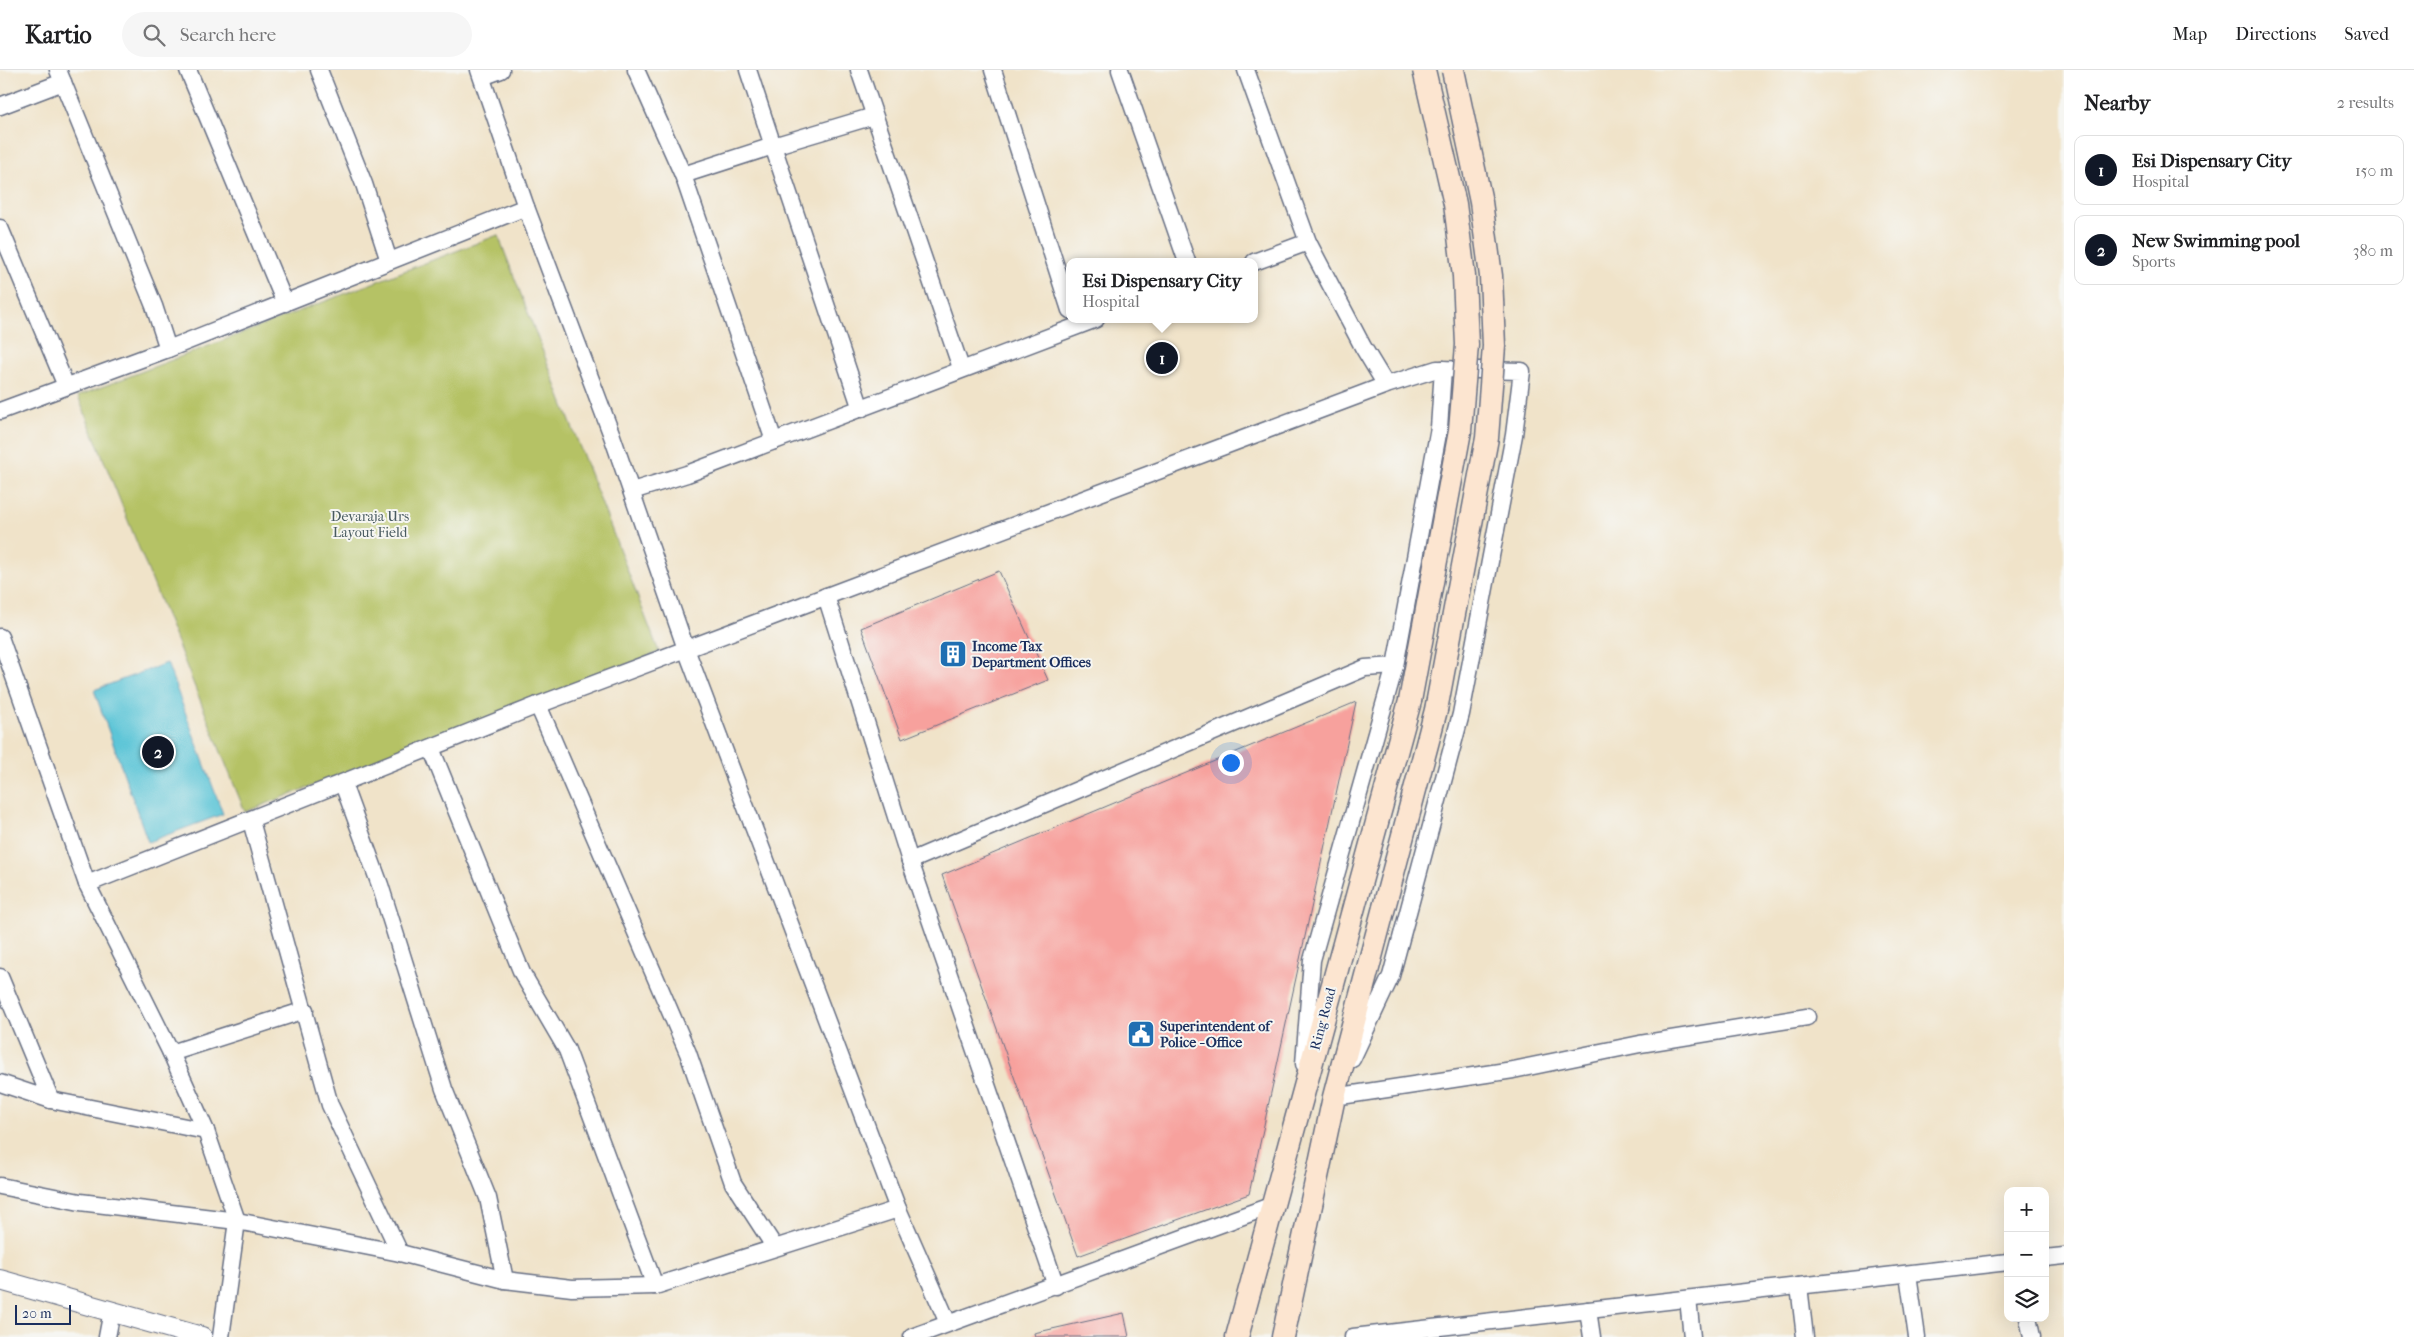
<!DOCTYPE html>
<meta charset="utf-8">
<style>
:root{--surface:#fff;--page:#f6f6f6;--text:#202124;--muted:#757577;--line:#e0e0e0;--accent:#111827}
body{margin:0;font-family:"IM FELL French Canon",serif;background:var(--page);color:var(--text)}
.controls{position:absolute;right:15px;bottom:15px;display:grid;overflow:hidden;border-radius:10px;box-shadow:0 5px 20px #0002}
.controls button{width:45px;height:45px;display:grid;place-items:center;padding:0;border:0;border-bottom:1px solid var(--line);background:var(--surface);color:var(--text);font:25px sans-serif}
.scale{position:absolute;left:15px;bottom:12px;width:56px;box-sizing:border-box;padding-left:5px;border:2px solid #1b2f5e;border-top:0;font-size:14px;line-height:18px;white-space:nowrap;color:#1b2f5e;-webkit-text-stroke:4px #f6f6f2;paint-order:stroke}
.you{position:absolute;left:1230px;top:692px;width:18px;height:18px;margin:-12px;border:4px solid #fff;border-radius:50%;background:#1a73e8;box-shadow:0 0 0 8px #1a73e833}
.badge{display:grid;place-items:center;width:32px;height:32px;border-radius:50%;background:var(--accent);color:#fff;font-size:16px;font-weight:700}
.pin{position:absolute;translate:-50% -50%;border:2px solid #fff;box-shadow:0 1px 5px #0006}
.popup{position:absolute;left:1066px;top:188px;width:192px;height:65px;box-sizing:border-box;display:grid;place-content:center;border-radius:10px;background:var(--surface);filter:drop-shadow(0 1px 4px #0005);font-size:16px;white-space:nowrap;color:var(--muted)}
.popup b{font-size:19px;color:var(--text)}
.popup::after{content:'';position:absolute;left:50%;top:100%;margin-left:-10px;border:10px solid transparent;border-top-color:var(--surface)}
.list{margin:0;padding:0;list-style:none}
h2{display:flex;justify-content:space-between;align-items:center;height:65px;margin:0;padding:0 20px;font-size:21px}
h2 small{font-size:16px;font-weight:400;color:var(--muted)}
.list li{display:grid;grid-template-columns:32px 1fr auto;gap:15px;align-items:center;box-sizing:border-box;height:70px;margin:0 10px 10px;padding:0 10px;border:1px solid var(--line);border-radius:10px}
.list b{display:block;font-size:19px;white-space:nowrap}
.list p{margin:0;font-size:16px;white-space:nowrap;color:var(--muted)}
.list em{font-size:16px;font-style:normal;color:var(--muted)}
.icon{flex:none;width:28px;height:28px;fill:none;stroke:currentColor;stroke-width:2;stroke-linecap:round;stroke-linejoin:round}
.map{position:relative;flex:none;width:2064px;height:1267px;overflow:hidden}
header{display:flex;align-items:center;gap:30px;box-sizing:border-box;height:70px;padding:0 25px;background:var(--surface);border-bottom:1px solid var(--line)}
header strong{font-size:24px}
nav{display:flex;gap:28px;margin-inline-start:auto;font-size:18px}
.search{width:350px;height:45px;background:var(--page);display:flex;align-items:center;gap:12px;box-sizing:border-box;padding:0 18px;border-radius:28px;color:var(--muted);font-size:19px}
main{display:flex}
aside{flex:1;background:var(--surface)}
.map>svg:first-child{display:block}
.green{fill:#b5c265;stroke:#687862}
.water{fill:#5cc5d7;stroke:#3c7a9a}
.building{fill:#f7a19d}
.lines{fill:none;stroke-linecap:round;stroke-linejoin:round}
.minor-casing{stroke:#666e83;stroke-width:19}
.tertiary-casing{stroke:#666e83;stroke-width:22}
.secondary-casing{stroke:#666e83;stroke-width:25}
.minor{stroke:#fff;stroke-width:16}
.tertiary{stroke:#fff;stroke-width:20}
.secondary{stroke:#fce5d0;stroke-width:22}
.secondary-bridge-casing{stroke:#666e83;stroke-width:25;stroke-linecap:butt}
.secondary-bridge{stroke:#fce5d0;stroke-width:22}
.labels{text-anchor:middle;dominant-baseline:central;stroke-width:4;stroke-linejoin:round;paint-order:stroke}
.park-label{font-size:14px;fill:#495b60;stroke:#f6f6f2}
.poi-label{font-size:14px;font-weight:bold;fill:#1b2f5e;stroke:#f6f6f2;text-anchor:start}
.street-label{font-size:14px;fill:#1b2f5e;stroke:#f6f6f2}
</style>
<header>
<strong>Kartio</strong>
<div class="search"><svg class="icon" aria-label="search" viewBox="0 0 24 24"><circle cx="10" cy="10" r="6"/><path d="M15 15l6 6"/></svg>Search here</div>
<nav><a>Map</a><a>Directions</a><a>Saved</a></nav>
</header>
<main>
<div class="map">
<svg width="2064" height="1267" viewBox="0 0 2064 1267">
<rect width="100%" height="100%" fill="#f6f6f2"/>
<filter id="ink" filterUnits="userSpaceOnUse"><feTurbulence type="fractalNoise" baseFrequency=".02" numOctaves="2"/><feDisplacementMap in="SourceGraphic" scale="10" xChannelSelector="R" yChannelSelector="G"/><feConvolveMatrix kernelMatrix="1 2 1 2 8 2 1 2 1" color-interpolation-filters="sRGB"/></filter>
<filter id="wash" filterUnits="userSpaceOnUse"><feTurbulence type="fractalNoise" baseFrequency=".0096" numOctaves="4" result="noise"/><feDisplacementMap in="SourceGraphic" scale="20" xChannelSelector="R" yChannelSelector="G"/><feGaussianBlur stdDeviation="1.12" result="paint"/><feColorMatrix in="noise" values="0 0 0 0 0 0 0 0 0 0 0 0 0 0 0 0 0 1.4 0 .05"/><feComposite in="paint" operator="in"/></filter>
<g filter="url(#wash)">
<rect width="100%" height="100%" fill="#f0e3c9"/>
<!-- green -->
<polygon class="green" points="498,165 659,582 245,742 78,326"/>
<!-- water -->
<polygon class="water" points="167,593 223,744 148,772 94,620"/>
<g id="blocks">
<!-- building -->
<g class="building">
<polygon points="999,501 1048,610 902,669 861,558"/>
<polygon points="1356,632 1249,1124 1078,1186 942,805"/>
<polygon points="1124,1243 1129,1267 1035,1267 1034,1263"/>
</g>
</g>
</g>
<g filter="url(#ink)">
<use href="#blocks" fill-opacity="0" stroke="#666e83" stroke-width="1"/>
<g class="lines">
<!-- minor casing -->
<g class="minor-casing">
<g id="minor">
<polyline points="58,0 154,236 168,279"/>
<polyline points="188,0 285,233"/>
<polyline points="319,0 364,114 389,191"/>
<polyline points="479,0 526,137"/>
<polyline points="636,0 683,105 773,76 861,339"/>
<polyline points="748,0 773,76 874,46"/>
<polyline points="859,0 961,298"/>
<polyline points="993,0 1070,240"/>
<polyline points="1120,0 1187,192"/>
<polyline points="1246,0 1308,172 1363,277 1386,315 1437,299 1522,301 1514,365 1461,644 1391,906 1352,989"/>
<polyline points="482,7 501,0"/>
<polyline points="0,36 63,12"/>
<polyline points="683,105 774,371"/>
<polyline points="0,158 66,316"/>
<polyline points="1254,192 1308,172"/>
<polyline points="0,341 168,279 526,137 611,363 686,579 898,1139 948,1253"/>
<polyline points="632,421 687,404 1096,249"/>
<polyline points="826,526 910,791 1056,1216"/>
<polyline points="0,567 87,814 538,635 1386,315"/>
<polyline points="538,635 688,983 733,1113 774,1176"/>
<polyline points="431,678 522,903 567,980 655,1216"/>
<polyline points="343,714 380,815 444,1019 488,1128 505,1210"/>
<polyline points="251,751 330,1035 400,1183"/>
<polyline points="910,791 1365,598 1395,596"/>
<polyline points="87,814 171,983 206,1061 237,1151 221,1267"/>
<polyline points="0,907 51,1030"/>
<polyline points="171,983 305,940"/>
<polyline points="1304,994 1312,890 1395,596 1439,358 1443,299"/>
<polyline points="0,1013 51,1030 206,1061"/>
<polyline points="1334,1027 1513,1000 1640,974 1807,947"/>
<polyline points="0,1116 80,1132 237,1151 400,1183 505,1210 572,1218 655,1216 898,1139"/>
<polyline points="2045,1188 2064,1186"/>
<polyline points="1908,1204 1917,1267"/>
<polyline points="1799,1216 1805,1267"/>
<polyline points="1688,1229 1692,1267"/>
<polyline points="1588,1240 1592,1267"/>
<polyline points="2028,1248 2032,1267"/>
<polyline points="107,1267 112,1241"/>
<polyline points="912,1267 1273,1135"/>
<polyline points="1353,1267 2008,1192"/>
</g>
</g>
<!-- tertiary casing -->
<g class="tertiary-casing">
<polyline id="tertiary" points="0,1210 202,1267"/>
</g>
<!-- secondary casing -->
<g class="secondary-casing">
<g id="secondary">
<polyline points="1237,1267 1410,631"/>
<polyline points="1283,1267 1334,1027 1436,640"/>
</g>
</g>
<!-- minor -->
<use href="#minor" class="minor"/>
<!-- tertiary -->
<use href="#tertiary" class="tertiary"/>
<!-- secondary -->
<use href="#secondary" class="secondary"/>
<!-- secondary-bridge casing -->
<g class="secondary-bridge-casing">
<g id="secondary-bridge">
<polyline points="1410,631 1460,361 1467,275 1464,206 1455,134 1424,0"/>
<polyline points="1436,640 1487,368 1494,276 1491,206 1481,132 1453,0"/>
</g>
</g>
<!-- secondary-bridge -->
<use href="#secondary-bridge" class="secondary-bridge"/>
</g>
</g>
<!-- icons -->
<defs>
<g id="building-square" transform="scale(1.4375)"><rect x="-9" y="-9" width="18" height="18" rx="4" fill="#1f6fb2" stroke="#f6f6f2"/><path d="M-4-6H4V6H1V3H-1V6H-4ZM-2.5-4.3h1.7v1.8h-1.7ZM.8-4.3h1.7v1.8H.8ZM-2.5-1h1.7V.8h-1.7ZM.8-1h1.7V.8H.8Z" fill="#fff"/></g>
<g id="civic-square" transform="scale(1.4375)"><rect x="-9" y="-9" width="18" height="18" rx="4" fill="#1f6fb2" stroke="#f6f6f2"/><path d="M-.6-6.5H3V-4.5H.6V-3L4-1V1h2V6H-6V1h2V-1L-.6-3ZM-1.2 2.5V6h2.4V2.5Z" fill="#fff"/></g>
</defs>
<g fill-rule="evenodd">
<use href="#building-square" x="953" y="584"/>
<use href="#civic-square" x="1141" y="964"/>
</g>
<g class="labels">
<!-- park labels -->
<g class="park-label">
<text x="370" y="446">Devaraja Urs<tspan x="370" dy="16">Layout Field</tspan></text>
</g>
<!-- poi labels -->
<g class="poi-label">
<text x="972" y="576">Income Tax<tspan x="972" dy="16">Department Offices</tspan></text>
<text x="1160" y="956">Superintendent of<tspan x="1160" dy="16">Police - Office</tspan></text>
</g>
<!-- street labels -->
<g class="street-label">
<text transform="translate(1323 949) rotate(-75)">Ring Road</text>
</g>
</g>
</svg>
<div class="controls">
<button>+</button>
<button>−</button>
<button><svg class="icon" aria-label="layers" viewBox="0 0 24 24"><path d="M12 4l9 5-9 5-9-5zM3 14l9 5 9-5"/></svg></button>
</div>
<div class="scale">20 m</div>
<div class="you"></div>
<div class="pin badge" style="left:1162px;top:288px">1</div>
<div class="popup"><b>Esi Dispensary City</b>Hospital</div>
<div class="pin badge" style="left:158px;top:682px">2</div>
</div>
<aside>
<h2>Nearby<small>2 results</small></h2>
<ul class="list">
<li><span class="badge">1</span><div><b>Esi Dispensary City</b><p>Hospital</p></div><em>150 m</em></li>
<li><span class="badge">2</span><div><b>New Swimming pool</b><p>Sports</p></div><em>380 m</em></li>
</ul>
</aside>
</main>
